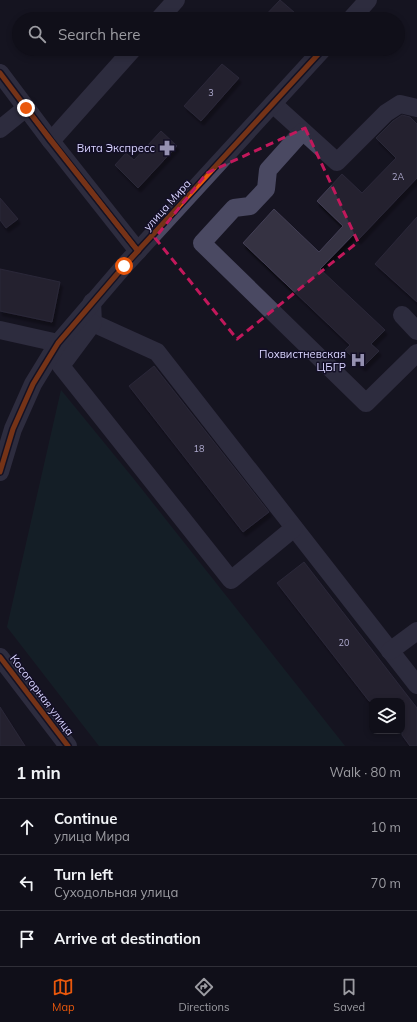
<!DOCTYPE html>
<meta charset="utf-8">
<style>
:root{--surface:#100f19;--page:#1e1d26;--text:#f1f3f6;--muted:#9c9ca2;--line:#302f38;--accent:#ea580c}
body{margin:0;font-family:Mulish,sans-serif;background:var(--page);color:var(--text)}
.controls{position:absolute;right:12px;bottom:12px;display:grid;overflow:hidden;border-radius:8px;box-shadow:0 2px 6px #0003}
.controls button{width:36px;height:36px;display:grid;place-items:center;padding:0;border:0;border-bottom:1px solid var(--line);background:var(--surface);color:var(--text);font:20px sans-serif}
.stop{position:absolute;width:12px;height:12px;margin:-9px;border:3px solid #ea580c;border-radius:50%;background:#fff}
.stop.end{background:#ea580c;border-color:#fff;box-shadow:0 1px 4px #0008}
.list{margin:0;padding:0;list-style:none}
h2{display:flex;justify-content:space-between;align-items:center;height:52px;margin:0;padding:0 16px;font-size:17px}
h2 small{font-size:13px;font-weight:400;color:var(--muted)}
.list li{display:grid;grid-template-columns:26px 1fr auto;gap:12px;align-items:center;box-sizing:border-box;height:56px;padding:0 16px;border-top:1px solid var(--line)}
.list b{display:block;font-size:15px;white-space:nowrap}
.list p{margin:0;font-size:13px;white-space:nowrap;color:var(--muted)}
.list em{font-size:13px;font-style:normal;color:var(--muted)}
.icon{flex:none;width:22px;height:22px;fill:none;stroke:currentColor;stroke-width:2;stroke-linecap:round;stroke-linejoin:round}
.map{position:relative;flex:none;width:417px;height:746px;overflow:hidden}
.search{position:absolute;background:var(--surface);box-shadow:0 2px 6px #0003;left:12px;right:12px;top:12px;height:44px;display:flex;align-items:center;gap:10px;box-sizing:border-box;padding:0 14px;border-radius:22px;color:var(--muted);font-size:15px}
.sheet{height:220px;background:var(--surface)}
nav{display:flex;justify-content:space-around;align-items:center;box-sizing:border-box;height:56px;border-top:1px solid var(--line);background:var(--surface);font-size:11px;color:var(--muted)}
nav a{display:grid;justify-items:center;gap:2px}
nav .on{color:var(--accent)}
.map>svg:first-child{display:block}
.green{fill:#132c2d}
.building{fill:#343243;stroke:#433f54;filter:url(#shadow)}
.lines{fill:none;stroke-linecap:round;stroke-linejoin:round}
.minor{stroke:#4a4962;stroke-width:18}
.cycleway-casing{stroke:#130f26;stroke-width:8}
.cycleway{stroke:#e8590c;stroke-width:5}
.route{stroke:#ea580c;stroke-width:5}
.marked{fill:none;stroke:#c2185b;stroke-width:3;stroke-dasharray:8 5;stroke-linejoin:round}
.labels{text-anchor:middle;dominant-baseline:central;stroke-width:3;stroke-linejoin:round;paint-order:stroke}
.number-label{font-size:9px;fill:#b0acd0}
.poi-label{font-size:11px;fill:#d9d4ff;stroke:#130f26;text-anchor:end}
.street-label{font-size:11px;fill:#d9d4ff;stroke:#130f26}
</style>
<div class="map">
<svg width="417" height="746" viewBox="0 0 417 746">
<defs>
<filter id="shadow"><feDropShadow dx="2.5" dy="4.5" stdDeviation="1" flood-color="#0009"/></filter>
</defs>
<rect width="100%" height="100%" fill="#161421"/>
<!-- green -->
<polygon class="green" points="61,390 133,478 345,746 99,746 7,627"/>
<!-- building -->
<g class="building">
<polygon points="280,0 302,19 262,19"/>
<polygon points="222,64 239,78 201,121 184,106"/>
<polygon points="402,115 410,117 417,124 417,178 358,240 353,235 320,269 385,330 371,344 379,351 363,367 345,350 350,345 243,243 274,209 319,252 343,226 317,201 342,174 362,193 396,158 376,138 393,121"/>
<polygon points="161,131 177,146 138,188 115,165 126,153 134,160"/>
<polygon points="0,198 18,219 6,228 0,220"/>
<polygon points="417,217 417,302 375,264"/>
<polygon points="0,269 60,282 52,322 0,311"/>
<polygon points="154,366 269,512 243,532 129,386"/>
<polygon points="304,562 417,708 417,746 410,746 402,735 402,701 369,701 277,583"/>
<polygon points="0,707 25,746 0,746"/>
</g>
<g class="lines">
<!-- minor -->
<g class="minor">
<polyline points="159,19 176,0"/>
<polyline points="351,19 368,0"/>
<polyline points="0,73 51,141 138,251"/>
<polyline points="273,104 337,162 386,113 400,104 417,108"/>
<polyline points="0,129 26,108"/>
<polyline points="302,132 268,170 266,189 250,206 234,208 202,243 366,403 417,353"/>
<polyline points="51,141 133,49"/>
<polyline points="92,302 93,323 157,352 417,685"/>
<polyline points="402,315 417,331"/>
<polyline points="93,323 61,366 231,580 294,528"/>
<polyline points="0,330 58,343"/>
<polyline points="0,472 13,429 33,384 58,343 124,266 323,49"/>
<polyline points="390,651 417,631"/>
<polyline points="0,657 68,746"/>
</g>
<!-- cycleway casing -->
<g class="cycleway-casing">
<g id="cycleway">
<polyline points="0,73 51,141 138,251"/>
<polyline points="0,472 13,429 33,384 58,343 124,266 323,49"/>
<polyline points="0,657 68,746"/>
</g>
</g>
<!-- cycleway -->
<use href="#cycleway" class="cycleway"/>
</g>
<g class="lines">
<!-- route -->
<polyline class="route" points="26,108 138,251 124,266"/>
</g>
<!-- marked area -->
<path d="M0 0H417V746H0ZM305 128 358 242 237 339 155 238 207 173Z" fill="#161421" fill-opacity=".55" fill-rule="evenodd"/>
<path class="marked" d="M305 128 358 242 237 339 155 238 207 173Z"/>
<!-- icons -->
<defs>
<g id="pharmacy-bare" transform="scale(1.2)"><path d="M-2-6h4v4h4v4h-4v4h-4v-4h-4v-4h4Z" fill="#9591b1" stroke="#130f26" stroke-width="2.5" paint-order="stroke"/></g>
<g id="hospital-bare" transform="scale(1.2)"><path d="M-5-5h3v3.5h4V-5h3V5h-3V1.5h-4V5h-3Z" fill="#9591b1" stroke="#130f26" stroke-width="2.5" paint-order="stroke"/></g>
</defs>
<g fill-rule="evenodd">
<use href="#pharmacy-bare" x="167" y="148"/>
<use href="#hospital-bare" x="358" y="360"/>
</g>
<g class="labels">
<!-- number labels -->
<g class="number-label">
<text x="211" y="92">3</text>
<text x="398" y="176">2А</text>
<text x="199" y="448">18</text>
<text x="344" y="642">20</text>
</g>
<!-- poi labels -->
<g class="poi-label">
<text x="155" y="148">Вита Экспресс</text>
<text x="346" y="354">Похвистневская<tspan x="346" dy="13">ЦБГР</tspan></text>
</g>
<!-- street labels -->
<g class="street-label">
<text transform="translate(167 205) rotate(-48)">улица Мира</text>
<text transform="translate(42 695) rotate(53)">Косогорная улица</text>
</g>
</g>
</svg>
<div class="controls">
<button><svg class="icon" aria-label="layers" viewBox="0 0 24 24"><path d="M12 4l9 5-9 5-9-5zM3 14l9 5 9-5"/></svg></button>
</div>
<div class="stop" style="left:124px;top:266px"></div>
<div class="stop end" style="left:26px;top:108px"></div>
<div class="search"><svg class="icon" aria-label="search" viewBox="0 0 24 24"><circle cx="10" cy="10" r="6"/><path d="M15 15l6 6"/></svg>Search here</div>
</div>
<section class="sheet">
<h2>1 min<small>Walk · 80 m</small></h2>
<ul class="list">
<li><svg class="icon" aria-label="ahead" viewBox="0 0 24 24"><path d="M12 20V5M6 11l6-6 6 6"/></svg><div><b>Continue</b><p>улица Мира</p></div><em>10 m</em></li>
<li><svg class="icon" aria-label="left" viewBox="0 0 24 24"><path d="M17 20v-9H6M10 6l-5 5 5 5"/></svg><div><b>Turn left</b><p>Суходольная улица</p></div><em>70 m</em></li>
<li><svg class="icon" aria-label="arrive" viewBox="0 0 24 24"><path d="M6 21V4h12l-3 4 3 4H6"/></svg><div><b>Arrive at destination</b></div></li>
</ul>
</section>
<nav>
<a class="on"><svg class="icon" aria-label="map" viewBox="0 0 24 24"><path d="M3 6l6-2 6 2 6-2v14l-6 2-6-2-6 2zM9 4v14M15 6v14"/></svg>Map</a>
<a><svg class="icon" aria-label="directions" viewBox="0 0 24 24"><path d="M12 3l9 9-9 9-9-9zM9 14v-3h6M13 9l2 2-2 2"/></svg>Directions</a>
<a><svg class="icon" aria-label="saved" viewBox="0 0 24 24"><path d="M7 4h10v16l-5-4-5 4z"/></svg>Saved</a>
</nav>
